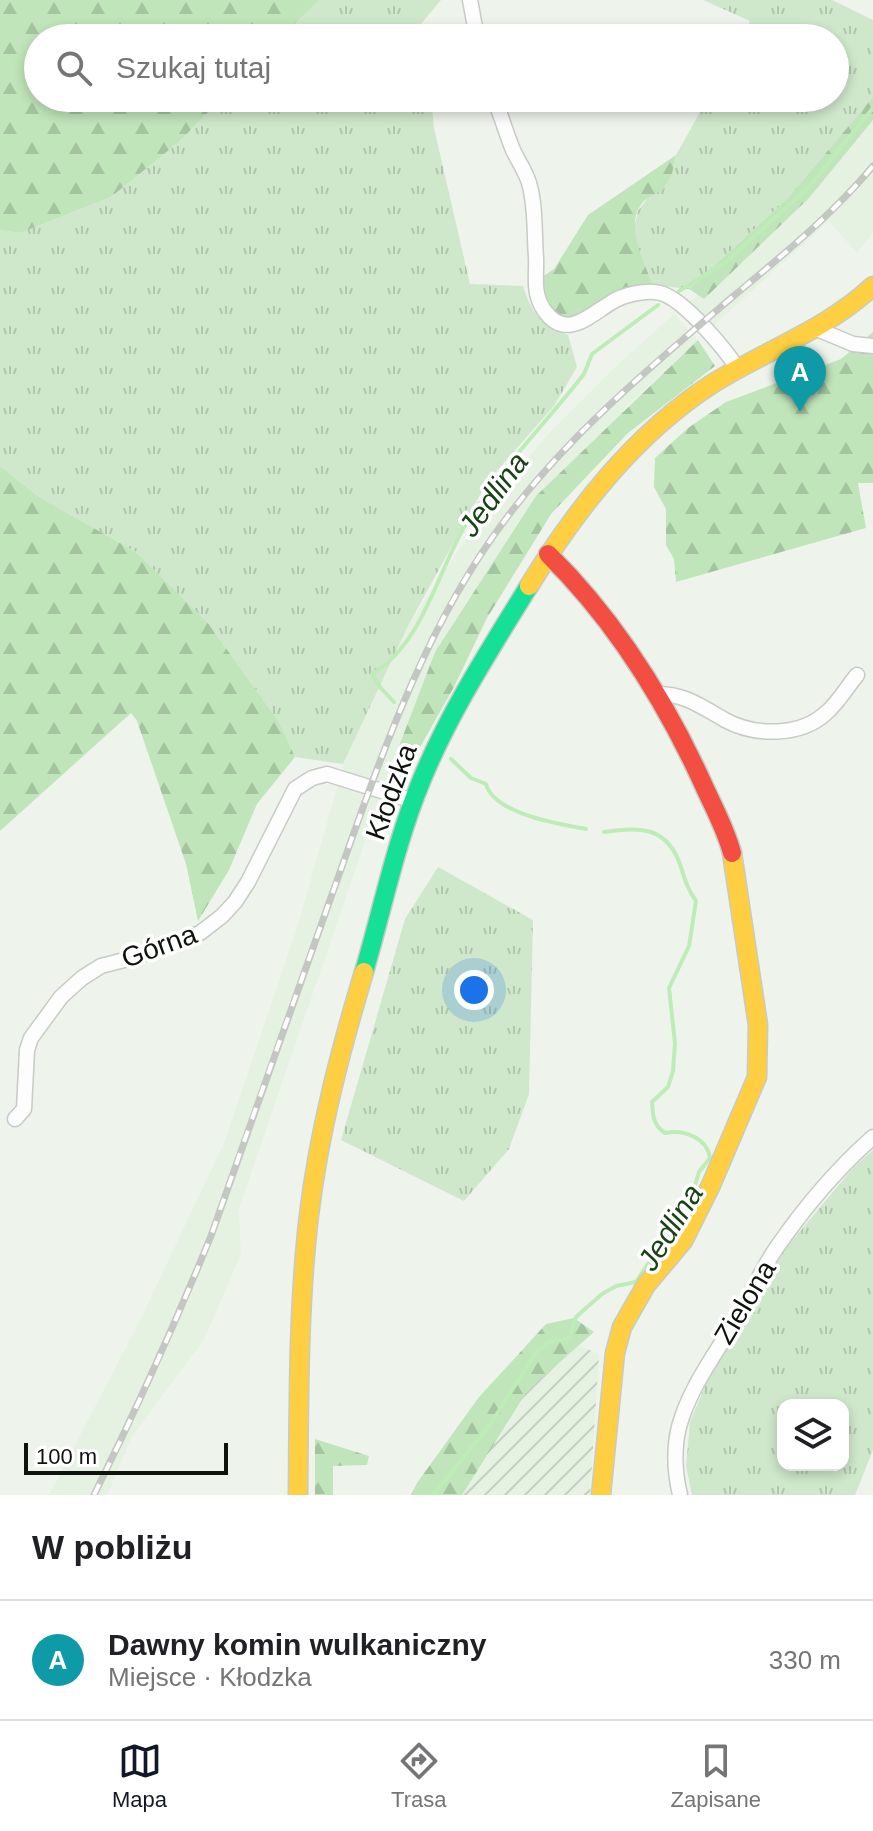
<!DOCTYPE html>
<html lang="pl">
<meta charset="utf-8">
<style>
:root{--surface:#fff;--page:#f2f2f2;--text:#202124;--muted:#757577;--line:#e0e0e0;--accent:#111827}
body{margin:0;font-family:Helvetica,sans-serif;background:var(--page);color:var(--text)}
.controls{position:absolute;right:24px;bottom:24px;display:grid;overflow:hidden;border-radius:16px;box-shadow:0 4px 12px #0003}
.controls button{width:72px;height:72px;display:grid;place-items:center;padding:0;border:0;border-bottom:2px solid var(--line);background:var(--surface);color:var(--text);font:40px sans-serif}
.scale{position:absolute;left:24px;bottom:20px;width:204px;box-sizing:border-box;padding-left:8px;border:4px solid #0f130e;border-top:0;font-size:22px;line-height:28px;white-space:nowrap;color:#0f130e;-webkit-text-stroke:6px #fff;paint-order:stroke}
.you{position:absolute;left:474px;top:990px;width:28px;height:28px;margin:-20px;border:6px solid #fff;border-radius:50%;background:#1a73e8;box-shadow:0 0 0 12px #1a73e833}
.badge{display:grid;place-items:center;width:52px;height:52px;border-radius:50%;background:var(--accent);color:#fff;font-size:26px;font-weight:700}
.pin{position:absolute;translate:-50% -66px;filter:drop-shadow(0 2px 4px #0008)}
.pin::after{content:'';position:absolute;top:42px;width:28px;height:24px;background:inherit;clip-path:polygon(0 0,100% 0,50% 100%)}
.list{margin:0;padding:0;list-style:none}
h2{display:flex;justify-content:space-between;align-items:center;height:104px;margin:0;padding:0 32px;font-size:34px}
h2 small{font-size:26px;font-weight:400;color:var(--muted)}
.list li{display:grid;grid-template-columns:52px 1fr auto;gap:24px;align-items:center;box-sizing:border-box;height:120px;padding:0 32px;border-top:2px solid var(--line)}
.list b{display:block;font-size:30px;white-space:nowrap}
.list p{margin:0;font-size:26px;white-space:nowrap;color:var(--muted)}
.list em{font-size:26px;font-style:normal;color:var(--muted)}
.icon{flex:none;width:44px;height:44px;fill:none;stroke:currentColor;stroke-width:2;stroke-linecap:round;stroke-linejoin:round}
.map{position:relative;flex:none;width:873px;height:1495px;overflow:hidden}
.search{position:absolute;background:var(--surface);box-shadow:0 4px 12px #0003;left:24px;right:24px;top:24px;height:88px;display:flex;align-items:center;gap:20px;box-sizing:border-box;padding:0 28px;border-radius:44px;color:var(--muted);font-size:30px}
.sheet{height:224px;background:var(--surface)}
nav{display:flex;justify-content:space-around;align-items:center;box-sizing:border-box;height:112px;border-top:2px solid var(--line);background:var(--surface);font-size:22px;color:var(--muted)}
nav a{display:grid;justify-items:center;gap:4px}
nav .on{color:var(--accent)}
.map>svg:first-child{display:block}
.built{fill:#e5f2e2}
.industrial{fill:url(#industrial-furrows)}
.grass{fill:url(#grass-tufts);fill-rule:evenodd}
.forest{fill:url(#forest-firs)}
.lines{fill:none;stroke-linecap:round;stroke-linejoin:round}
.stream{stroke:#beecb7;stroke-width:4}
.street-casing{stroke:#c6cbc5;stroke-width:17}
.fast-casing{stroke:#c6cbc5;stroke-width:21}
.slow-casing{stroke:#c6cbc5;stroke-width:21}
.jam-casing{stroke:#c6cbc5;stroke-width:21}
.street{stroke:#fcfdfc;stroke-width:14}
.fast{stroke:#16e098;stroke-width:18}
.slow{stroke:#ffcf43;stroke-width:18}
.jam{stroke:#f24e42;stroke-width:18}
.rail-casing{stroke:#c4c6c4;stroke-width:7}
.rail{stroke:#fff;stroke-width:4;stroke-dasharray:12;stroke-linecap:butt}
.labels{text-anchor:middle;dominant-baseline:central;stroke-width:7;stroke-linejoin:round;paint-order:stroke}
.street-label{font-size:28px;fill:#0f130e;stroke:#fff}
.water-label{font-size:30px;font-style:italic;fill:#194314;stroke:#fff}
</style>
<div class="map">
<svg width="873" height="1495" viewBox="0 0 873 1495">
<defs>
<pattern id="industrial-furrows" width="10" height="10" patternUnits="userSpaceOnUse" patternTransform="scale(2)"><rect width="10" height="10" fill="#e5f2e2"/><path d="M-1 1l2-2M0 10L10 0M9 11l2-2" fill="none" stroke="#c3cfc1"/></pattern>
<pattern id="grass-tufts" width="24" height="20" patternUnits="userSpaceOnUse" patternTransform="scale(2)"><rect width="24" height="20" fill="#cfe7cb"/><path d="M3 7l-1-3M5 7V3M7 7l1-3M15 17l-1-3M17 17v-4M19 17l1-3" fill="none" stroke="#b1c5ad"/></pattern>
<pattern id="forest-firs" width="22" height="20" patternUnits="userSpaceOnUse" patternTransform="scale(2)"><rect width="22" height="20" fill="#c0e5ba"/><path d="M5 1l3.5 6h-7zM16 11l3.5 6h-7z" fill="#a4c49f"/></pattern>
</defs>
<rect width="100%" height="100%" fill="#eef4ec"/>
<!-- built -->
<g class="built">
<polygon points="873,56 873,233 857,253 829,221 712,327 688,303 725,269"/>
<polygon points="674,314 698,340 626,407 435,652 386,780 239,1209 241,1254 205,1338 132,1437 107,1495 49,1495 142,1316 224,1143 296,931 345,760 409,624 491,502 550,432 616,366"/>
</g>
<!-- industrial -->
<polygon class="industrial" points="573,1343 599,1354 590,1495 453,1495 551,1353"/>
<!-- grass -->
<g class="grass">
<polygon points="319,0 441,0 421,24 423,38 281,38"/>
<polygon points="703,0 832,0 873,20 873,97 788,198 689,289 653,285 636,245 633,232 638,211 650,195 672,174 676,155 708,98 835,98 835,38 742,38 750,21"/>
<path d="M222 98H431L434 128 470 284 523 286C532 314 541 324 568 335L577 367 554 406 487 482 409 624 343 764 295 757 279 722 208 623 136 552 39 497 0 466V230L20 233 111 197 179 142Z"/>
<polygon points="438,867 533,920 529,1094 509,1149 464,1201 341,1140 405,919"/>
<path d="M873 1150V1450L855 1495H692L686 1466 690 1422 708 1379 781 1254 853 1168ZM783 1405H843V1465H783Z"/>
</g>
<!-- forest -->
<g class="forest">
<polygon points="0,0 319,0 281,38 38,38 38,98 222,98 179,142 111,197 20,233 0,230"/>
<polygon points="873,97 873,120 809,198 704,299 689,289 788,198"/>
<path d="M676 155 672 174 662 191C615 206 641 255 653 285L607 296 574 318 557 322 545 311 539 279 554 269 588 215Z"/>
<polygon points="873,332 873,483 858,483 866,528 676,582 674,559 666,545 666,509 654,487 655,458 688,428 726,402 841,359"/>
<polygon points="698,340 715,366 628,433 551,514 487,618 454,687 400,783 386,780 435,652 536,496"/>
<polygon points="0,466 39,497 136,552 208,623 279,722 295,757 257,804 229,870 198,921 186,864 137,721 131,713 0,831"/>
<polygon points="574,1318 594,1332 527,1391 462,1495 411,1495 417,1483 479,1397 546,1324"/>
<polygon points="315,1439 369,1456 367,1465 333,1466 333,1495 315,1495"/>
</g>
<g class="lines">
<!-- stream -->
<g class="stream">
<polyline points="679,291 726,262 808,188 873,108"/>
<path d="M394 702 380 687 372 674C423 644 437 572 466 524 499 470 545 424 584 374L592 354 658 305"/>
<path d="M451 759 471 778 486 784C494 814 559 824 586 829"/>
<path d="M433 1495 490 1425 536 1352 549 1342 569 1338 576 1317 602 1294 616 1286 636 1282 690 1202 699 1172 710 1158C707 1138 684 1129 665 1133 653 1125 653 1116 652 1102L668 1087 673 1071 675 1043 669 988 689 946 696 901C688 890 685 880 681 867 668 827 641 826 604 832"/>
</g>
<!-- street casing -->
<g class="street-casing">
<g id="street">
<polyline points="470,0 477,38"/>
<path d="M494 98C501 115 506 133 513 150 518 161 526 172 529 183 536 206 534 233 536 257 537 276 532 292 544 310 566 342 591 314 612 302 623 295 647 289 660 293 683 298 725 349 738 369"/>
<polyline points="817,329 853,344 873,346"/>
<path d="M656 694C684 693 702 707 725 720 754 736 800 737 826 713 838 703 847 687 857 675"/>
<polyline points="15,1119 24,1109 27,1050 31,1038 61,997 82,978 101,966 132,958 200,933 222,916 235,902 248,882 295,789 312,778 327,774 414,801"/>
<path d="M680 1495C674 1469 673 1442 682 1417 694 1382 716 1353 735 1321 750 1297 761 1270 777 1247 804 1208 838 1168 873 1137"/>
</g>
</g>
<!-- fast casing -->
<g class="fast-casing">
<path id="fast" d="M364 972C383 907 396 841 422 779 450 711 491 648 529 586"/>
</g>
<!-- slow casing -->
<g class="slow-casing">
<g id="slow">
<path d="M529 586C577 508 635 434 712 384 766 350 826 330 873 286"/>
<path d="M298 1495C299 1402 298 1308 309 1215 319 1132 340 1052 364 972"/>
<polyline points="601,1495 615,1353 622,1327 646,1285 683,1241 711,1185 757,1077 758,1025 732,853"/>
</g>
</g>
<!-- jam casing -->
<g class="jam-casing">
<path id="jam" d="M548 554C615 620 665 700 704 786 714 808 726 830 732 853"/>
</g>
<!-- street -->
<use href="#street" class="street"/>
<!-- fast -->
<use href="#fast" class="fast"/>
<!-- slow -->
<use href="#slow" class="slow"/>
<!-- jam -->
<use href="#jam" class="jam"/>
<!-- rail casing -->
<g class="rail-casing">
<path id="rail" d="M94 1495C136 1410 175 1324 211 1236 250 1124 290 1012 330 900 377 769 420 633 505 520 570 433 654 364 736 294 784 254 833 214 873 166"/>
</g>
<!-- rail -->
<use href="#rail" class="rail"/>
</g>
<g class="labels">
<!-- street labels -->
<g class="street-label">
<text transform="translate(391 792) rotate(-70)">Kłodzka</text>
<text transform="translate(159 946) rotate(-20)">Górna</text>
<text transform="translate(745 1302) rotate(-59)">Zielona</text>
</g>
<!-- water labels -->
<g class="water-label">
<text transform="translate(493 494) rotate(-54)">Jedlina</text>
<text transform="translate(670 1227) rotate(-58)">Jedlina</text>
</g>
</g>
</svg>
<div class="controls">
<button><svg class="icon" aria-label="layers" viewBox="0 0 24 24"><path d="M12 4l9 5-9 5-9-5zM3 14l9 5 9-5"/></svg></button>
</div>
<div class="scale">100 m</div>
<div class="you"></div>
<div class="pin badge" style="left:800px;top:412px;background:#0f9aa8">A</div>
<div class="search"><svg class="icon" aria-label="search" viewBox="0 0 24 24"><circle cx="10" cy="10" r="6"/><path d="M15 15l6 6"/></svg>Szukaj tutaj</div>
</div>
<section class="sheet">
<h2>W pobliżu<small></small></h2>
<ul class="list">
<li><span class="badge" style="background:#0f9aa8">A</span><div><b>Dawny komin wulkaniczny</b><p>Miejsce · Kłodzka</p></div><em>330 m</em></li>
</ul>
</section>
<nav>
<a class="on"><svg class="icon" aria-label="map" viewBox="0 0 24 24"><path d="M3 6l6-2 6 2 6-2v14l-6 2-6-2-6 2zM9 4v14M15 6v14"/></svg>Mapa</a>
<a><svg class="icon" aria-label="directions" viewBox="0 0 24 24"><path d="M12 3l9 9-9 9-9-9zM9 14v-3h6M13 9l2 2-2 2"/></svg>Trasa</a>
<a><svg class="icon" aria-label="saved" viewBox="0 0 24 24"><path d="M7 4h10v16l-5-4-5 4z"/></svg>Zapisane</a>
</nav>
